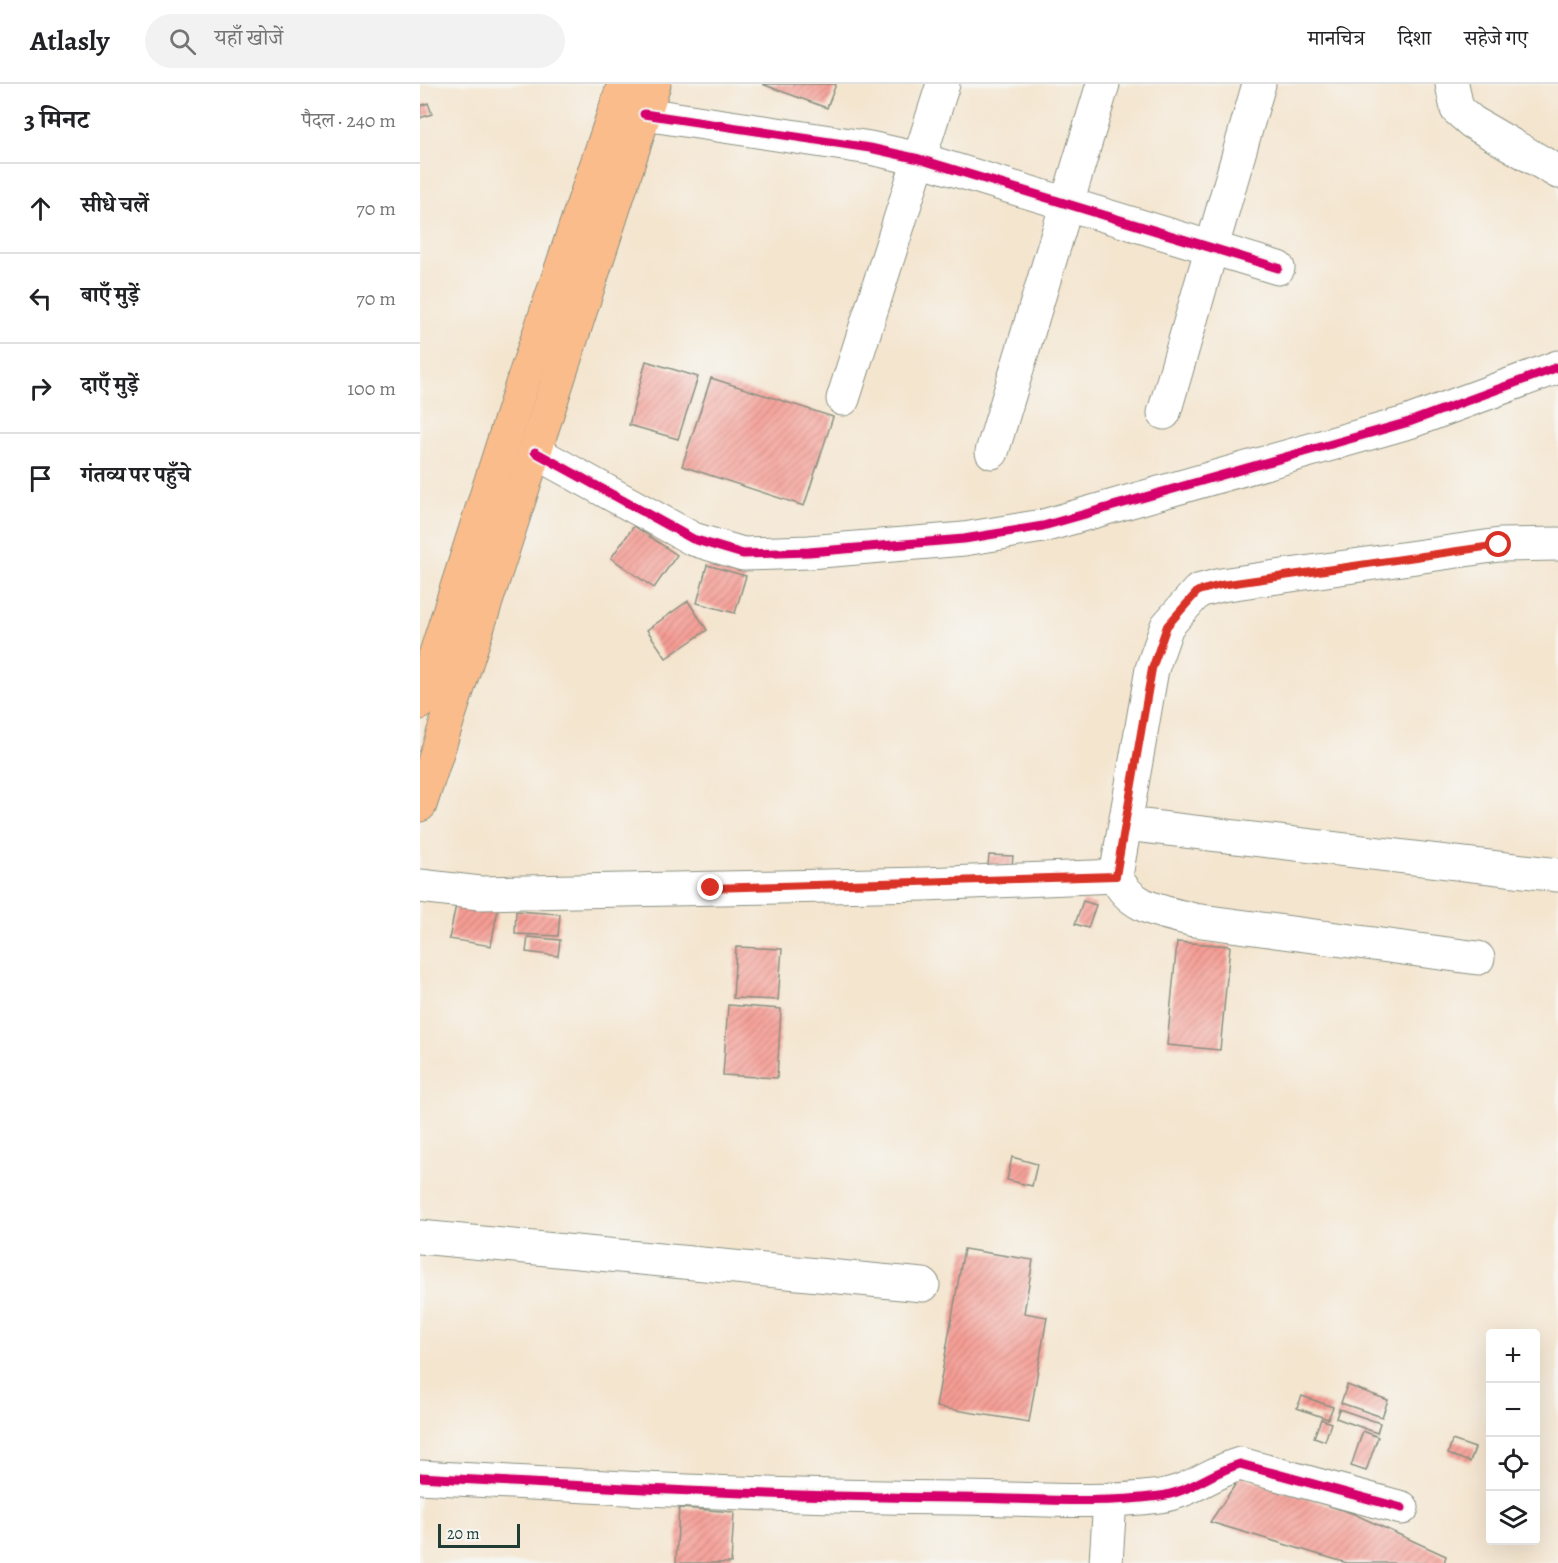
<!DOCTYPE html>
<html lang="hi">
<meta charset="utf-8">
<style>
:root{--surface:#fff;--page:#f2f2f2;--text:#202124;--muted:#757577;--line:#e0e0e0}
body{margin:0;font-family:Alegreya,"Noto Serif Devanagari",serif;background:var(--page);color:var(--text)}
.controls{position:absolute;right:18px;bottom:18px;display:grid;overflow:hidden;border-radius:6px;box-shadow:0 6px 24px #0002}
.controls button{width:54px;height:54px;display:grid;place-items:center;padding:0;border:0;border-bottom:2px solid var(--line);background:var(--surface);color:var(--text);font:30px sans-serif}
.scale{position:absolute;left:18px;bottom:15px;width:82px;box-sizing:border-box;padding-left:6px;border:3px solid #1f3d34;border-top:0;font-size:16px;line-height:21px;white-space:nowrap;color:#1f3d34;-webkit-text-stroke:4px #f6f6f2;paint-order:stroke}
.stop{position:absolute;width:18px;height:18px;margin:-14px;border:4px solid #d93025;border-radius:50%;background:#fff}
.stop.end{background:#d93025;border-color:#fff;box-shadow:0 2px 6px #0008}
.list{margin:0;padding:0;list-style:none}
h2{display:flex;justify-content:space-between;align-items:center;height:78px;margin:0;padding:0 24px;font-size:26px}
h2 small{font-size:20px;font-weight:400;color:var(--muted)}
.list li{display:grid;grid-template-columns:39px 1fr auto;gap:18px;align-items:center;box-sizing:border-box;height:90px;padding:0 24px;border-top:2px solid var(--line)}
.list b{display:block;font-size:22px;white-space:nowrap}
.list em{font-size:20px;font-style:normal;color:var(--muted)}
.icon{flex:none;width:33px;height:33px;fill:none;stroke:currentColor;stroke-width:2;stroke-linecap:round;stroke-linejoin:round}
.map{position:relative;flex:none;width:1138px;height:1479px;overflow:hidden}
header{display:flex;align-items:center;gap:36px;box-sizing:border-box;height:84px;padding:0 30px;background:var(--surface);border-bottom:2px solid var(--line)}
header strong{font-size:28px}
nav{display:flex;gap:33px;margin-inline-start:auto;font-size:21px}
.search{width:420px;height:54px;background:var(--page);display:flex;align-items:center;gap:15px;box-sizing:border-box;padding:0 21px;border-radius:33px;color:var(--muted);font-size:22px}
main{display:flex}
aside{flex:1;background:var(--surface)}
.map>svg:first-child{display:block}
.building{fill:url(#building-hatch)}
.lines{fill:none;stroke-linecap:round;stroke-linejoin:round}
.minor-casing{stroke:#8a9182;stroke-width:35}
.highway-casing{stroke:#8a9182;stroke-width:35}
.minor{stroke:#fff;stroke-width:33}
.highway{stroke:#fabc8b;stroke-width:33}
.cycleway-casing{stroke:#f6f6f2;stroke-width:13}
.cycleway{stroke:#d6006c;stroke-width:9}
.route{stroke:#d93025;stroke-width:8}
</style>
<header>
<strong>Atlasly</strong>
<div class="search"><svg class="icon" aria-label="search" viewBox="0 0 24 24"><circle cx="10" cy="10" r="6"/><path d="M15 15l6 6"/></svg>यहाँ खोजें</div>
<nav><a>मानचित्र</a><a>दिशा</a><a>सहेजे गए</a></nav>
</header>
<main>
<aside>
<h2>3 मिनट<small>पैदल · 240 m</small></h2>
<ul class="list">
<li><svg class="icon" aria-label="ahead" viewBox="0 0 24 24"><path d="M12 20V5M6 11l6-6 6 6"/></svg><div><b>सीधे चलें</b></div><em>70 m</em></li>
<li><svg class="icon" aria-label="left" viewBox="0 0 24 24"><path d="M17 20v-9H6M10 6l-5 5 5 5"/></svg><div><b>बाएँ मुड़ें</b></div><em>70 m</em></li>
<li><svg class="icon" aria-label="right" viewBox="0 0 24 24"><path d="M7 20v-9h11M14 6l5 5-5 5"/></svg><div><b>दाएँ मुड़ें</b></div><em>100 m</em></li>
<li><svg class="icon" aria-label="arrive" viewBox="0 0 24 24"><path d="M6 21V4h12l-3 4 3 4H6"/></svg><div><b>गंतव्य पर पहुँचे</b></div></li>
</ul>
</aside>
<div class="map">
<svg width="1138" height="1479" viewBox="0 0 1138 1479">
<defs>
<pattern id="building-hatch" width="6" height="6" patternUnits="userSpaceOnUse" patternTransform="scale(1.5)"><rect width="6" height="6" fill="#f69d94"/><path d="M-1 1l2-2M0 6l6-6M5 7l2-2" fill="none" stroke="#c7817a"/></pattern>
</defs>
<rect width="100%" height="100%" fill="#f6f6f2"/>
<filter id="ink" filterUnits="userSpaceOnUse"><feTurbulence type="fractalNoise" baseFrequency=".0167" numOctaves="2"/><feDisplacementMap in="SourceGraphic" scale="12" xChannelSelector="R" yChannelSelector="G"/><feConvolveMatrix kernelMatrix="1 2 1 2 8 2 1 2 1" color-interpolation-filters="sRGB"/></filter>
<filter id="wash" filterUnits="userSpaceOnUse"><feTurbulence type="fractalNoise" baseFrequency=".008" numOctaves="4" result="noise"/><feDisplacementMap in="SourceGraphic" scale="24" xChannelSelector="R" yChannelSelector="G"/><feGaussianBlur stdDeviation="1.35" result="paint"/><feColorMatrix in="noise" values="0 0 0 0 0 0 0 0 0 0 0 0 0 0 0 0 0 1.4 0 .05"/><feComposite in="paint" operator="in"/></filter>
<g filter="url(#wash)">
<rect width="100%" height="100%" fill="#f4e5cf"/>
<g id="blocks">
<!-- building -->
<g class="building">
<polygon points="342,0 416,0 407,24"/>
<polygon points="8,19 12,30 0,34 0,22"/>
<polygon points="226,277 278,293 258,355 209,341"/>
<polygon points="291,294 413,333 384,422 262,382"/>
<polygon points="214,442 257,471 234,504 191,474"/>
<polygon points="287,481 326,492 315,529 277,519"/>
<polygon points="268,517 287,546 246,574 227,546"/>
<polygon points="569,771 593,772 592,782 568,781"/>
<polygon points="37,816 78,824 71,862 29,855"/>
<polygon points="663,817 676,821 668,844 655,840"/>
<polygon points="96,827 140,830 138,852 95,850"/>
<polygon points="108,853 140,856 138,872 106,868"/>
<polygon points="757,858 810,862 800,966 747,961"/>
<polygon points="316,863 362,865 358,916 313,914"/>
<polygon points="308,921 361,925 357,994 303,991"/>
<polygon points="592,1073 617,1080 612,1102 587,1096"/>
<polygon points="544,1165 613,1176 604,1229 627,1233 609,1338 516,1323"/>
<polygon points="927,1301 968,1316 962,1333 921,1319"/>
<polygon points="882,1312 913,1323 908,1335 877,1324"/>
<polygon points="919,1325 960,1339 957,1349 916,1334"/>
<polygon points="901,1335 911,1339 905,1357 894,1353"/>
<polygon points="943,1347 958,1353 946,1387 931,1382"/>
<polygon points="1032,1356 1055,1364 1050,1378 1028,1370"/>
<polygon points="821,1392 934,1430 1026,1472 1024,1479 927,1479 790,1438"/>
<polygon points="259,1424 314,1428 311,1479 256,1479"/>
</g>
</g>
</g>
<g filter="url(#ink)">
<use href="#blocks" fill-opacity="0" stroke="#8a9182" stroke-width="1.5"/>
<g class="lines">
<!-- minor casing -->
<g class="minor-casing">
<g id="minor">
<polyline points="1032,0 1037,25 1052,38 1138,88"/>
<polyline points="224,30 450,64 499,75 858,184"/>
<polyline points="423,315 523,0"/>
<polyline points="744,329 839,0"/>
<polyline points="115,368 273,455 323,470 389,468 544,455 623,442 989,338 1138,283"/>
<polyline points="572,368 683,0"/>
<polyline points="706,740 1138,791"/>
<polyline points="0,802 60,809 505,800 696,792"/>
<path d="M1058 874 774 836C743 828 709 824 696 792L732 585 747 542 778 507 801 501 1079 461 1138 460"/>
<polyline points="0,1153 503,1201"/>
<path d="M0 1393C178 1403 357 1413 536 1414 603 1414 673 1421 740 1412 770 1408 792 1388 820 1380L982 1424"/>
<polyline points="686,1479 690,1415"/>
</g>
</g>
<!-- highway casing -->
<g class="highway-casing">
<g id="highway">
<polyline points="0,619 101,303 204,0"/>
<polyline points="0,721 234,0"/>
</g>
</g>
<!-- minor -->
<use href="#minor" class="minor"/>
<!-- highway -->
<use href="#highway" class="highway"/>
<!-- cycleway casing -->
<g class="cycleway-casing">
<g id="cycleway">
<polyline points="224,30 450,64 499,75 858,184"/>
<polyline points="115,368 273,455 323,470 389,468 544,455 623,442 989,338 1138,283"/>
<path d="M0 1393C178 1403 357 1413 536 1414 603 1414 673 1421 740 1412 770 1408 792 1388 820 1380L982 1424"/>
</g>
</g>
<!-- cycleway -->
<use href="#cycleway" class="cycleway"/>
</g>
</g>
<g class="lines" filter="url(#ink)">
<!-- route -->
<polyline class="route" points="291,804 696,792 732,585 747,542 778,507 801,501 1079,461"/>
</g>
</svg>
<div class="controls">
<button>+</button>
<button>−</button>
<button><svg class="icon" aria-label="locate" viewBox="0 0 24 24"><circle cx="12" cy="12" r="6"/><path d="M12 2v4M12 18v4M2 12h4M18 12h4"/></svg></button>
<button><svg class="icon" aria-label="layers" viewBox="0 0 24 24"><path d="M12 4l9 5-9 5-9-5zM3 14l9 5 9-5"/></svg></button>
</div>
<div class="scale">20 m</div>
<div class="stop" style="left:1079px;top:461px"></div>
<div class="stop end" style="left:291px;top:804px"></div>
</div>
</main>
